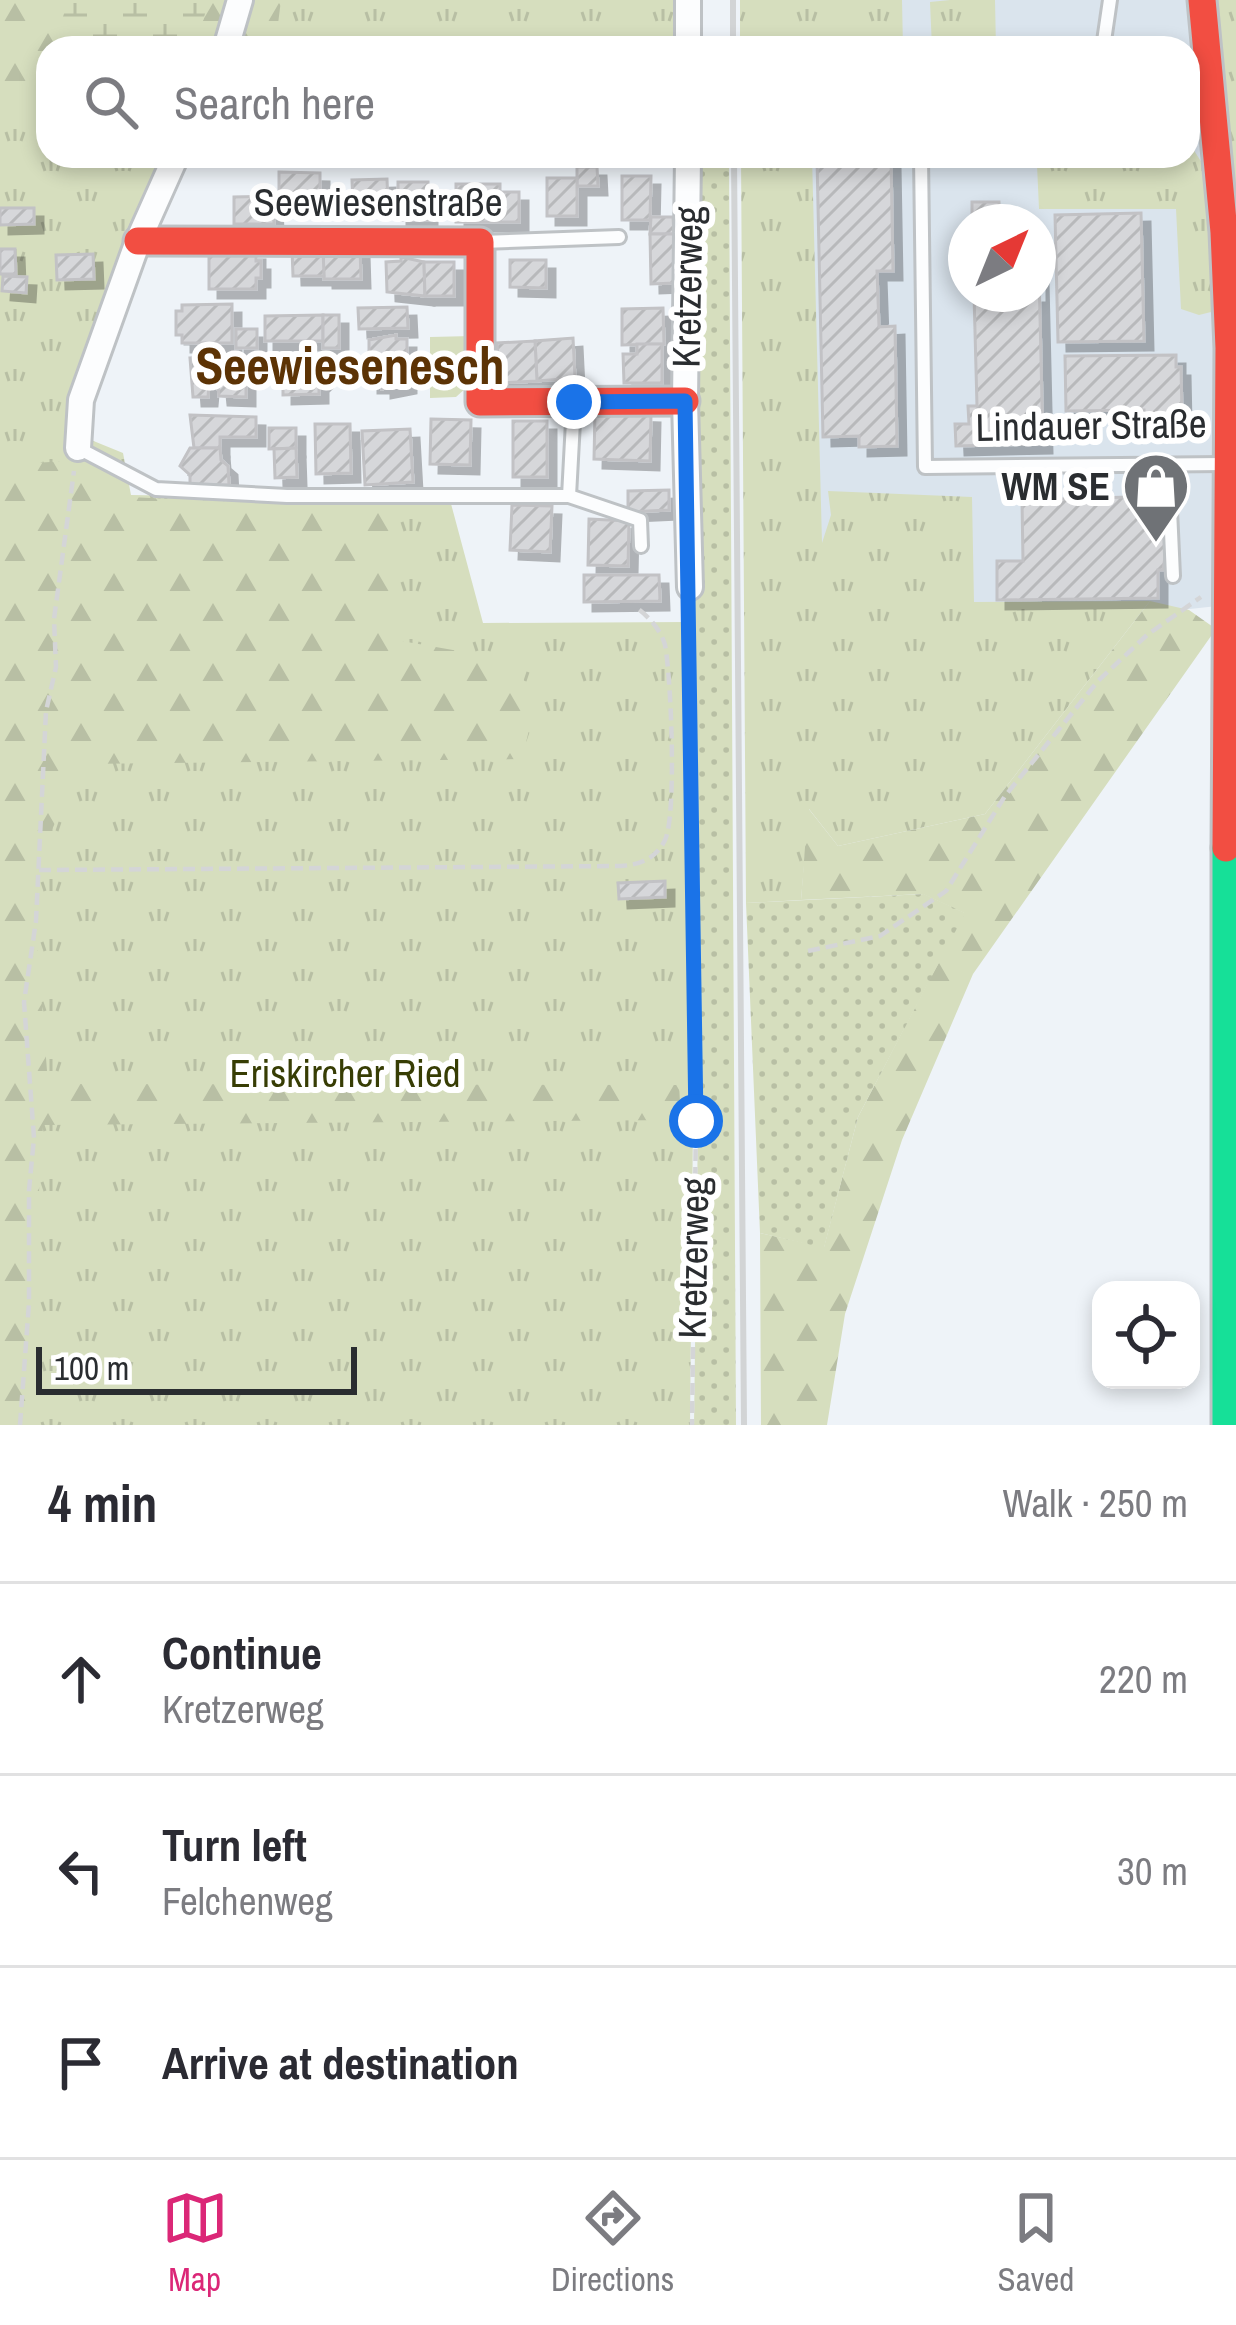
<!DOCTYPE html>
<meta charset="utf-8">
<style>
:root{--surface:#fff;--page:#f2f2f3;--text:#2b2b33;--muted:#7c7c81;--line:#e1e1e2;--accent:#db2777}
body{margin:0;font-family:"Archivo Narrow",sans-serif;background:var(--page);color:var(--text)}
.controls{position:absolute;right:36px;bottom:36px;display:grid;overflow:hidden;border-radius:24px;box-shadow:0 6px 18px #0003}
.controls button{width:108px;height:108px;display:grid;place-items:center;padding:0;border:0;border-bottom:3px solid var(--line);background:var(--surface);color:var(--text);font:60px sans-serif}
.compass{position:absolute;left:948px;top:204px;width:108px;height:108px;border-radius:50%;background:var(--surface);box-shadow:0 6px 18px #0003;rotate:43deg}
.scale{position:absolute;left:36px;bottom:30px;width:321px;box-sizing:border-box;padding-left:12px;border:6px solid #2a2d30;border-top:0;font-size:33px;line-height:42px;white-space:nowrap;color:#2a2d30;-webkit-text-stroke:9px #fff;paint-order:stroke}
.stop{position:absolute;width:36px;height:36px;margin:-27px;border:9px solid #1a73e8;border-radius:50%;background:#fff}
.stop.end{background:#1a73e8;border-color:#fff;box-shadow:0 3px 12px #0008}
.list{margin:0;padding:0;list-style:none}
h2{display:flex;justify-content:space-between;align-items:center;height:156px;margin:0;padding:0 48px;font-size:51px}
h2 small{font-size:39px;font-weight:400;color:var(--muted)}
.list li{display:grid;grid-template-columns:78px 1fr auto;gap:36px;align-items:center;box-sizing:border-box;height:192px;padding:0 48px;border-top:3px solid var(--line)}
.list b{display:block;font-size:45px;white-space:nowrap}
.list p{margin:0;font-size:39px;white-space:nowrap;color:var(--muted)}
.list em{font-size:39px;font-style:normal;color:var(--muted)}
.icon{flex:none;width:66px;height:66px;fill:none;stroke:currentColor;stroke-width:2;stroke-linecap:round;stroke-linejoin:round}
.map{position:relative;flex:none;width:1236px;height:1425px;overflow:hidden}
.search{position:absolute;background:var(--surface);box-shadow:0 6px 18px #0003;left:36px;right:36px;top:36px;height:132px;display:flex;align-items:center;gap:30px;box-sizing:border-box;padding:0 42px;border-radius:36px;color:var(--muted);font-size:45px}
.sheet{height:732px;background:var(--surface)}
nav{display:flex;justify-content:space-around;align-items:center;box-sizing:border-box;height:168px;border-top:3px solid var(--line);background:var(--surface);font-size:33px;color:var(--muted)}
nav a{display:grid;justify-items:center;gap:6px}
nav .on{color:var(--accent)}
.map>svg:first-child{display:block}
.built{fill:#dae4ed;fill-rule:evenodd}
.grass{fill:url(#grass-tufts)}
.forest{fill:url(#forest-firs)}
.wetland{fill:url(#wetland-marsh)}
.garden{fill:url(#garden-dots)}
.building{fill:url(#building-hatch);stroke:#c2c2c5;stroke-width:3;filter:url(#shadow)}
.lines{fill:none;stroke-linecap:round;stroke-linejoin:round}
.lane-casing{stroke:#bec2c5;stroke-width:18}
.street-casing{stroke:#bec2c5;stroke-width:30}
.fast-casing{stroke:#bec2c5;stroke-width:33}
.jam-casing{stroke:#bec2c5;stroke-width:33}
.path{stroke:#d4d5d7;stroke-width:4.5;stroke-dasharray:12 6;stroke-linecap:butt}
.lane{stroke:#fcfdfe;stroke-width:12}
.street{stroke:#fcfdfe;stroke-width:24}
.fast{stroke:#16e098;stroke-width:27}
.jam{stroke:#f24e42;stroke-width:27}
.rail{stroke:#d2d4d5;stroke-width:6}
.route{stroke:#1a73e8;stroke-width:15}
.labels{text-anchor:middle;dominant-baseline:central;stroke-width:12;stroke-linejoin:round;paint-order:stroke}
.street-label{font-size:39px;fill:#2a2d30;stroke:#fff}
.poi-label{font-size:39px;font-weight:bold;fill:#2a2d30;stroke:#fff;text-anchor:end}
.park-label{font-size:39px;fill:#373d04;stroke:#fff}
.district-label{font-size:51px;font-weight:bold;fill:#5c3305;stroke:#fff}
</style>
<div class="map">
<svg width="1236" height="1425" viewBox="0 0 1236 1425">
<defs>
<pattern id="grass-tufts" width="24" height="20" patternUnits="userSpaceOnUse" patternTransform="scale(3)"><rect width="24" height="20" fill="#d6debe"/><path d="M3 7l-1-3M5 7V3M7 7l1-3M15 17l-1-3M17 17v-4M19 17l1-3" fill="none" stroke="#b8bfa4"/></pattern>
<pattern id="forest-firs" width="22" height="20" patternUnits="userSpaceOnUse" patternTransform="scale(3)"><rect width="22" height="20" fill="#d6debe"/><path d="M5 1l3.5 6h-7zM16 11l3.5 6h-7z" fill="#b8bfa4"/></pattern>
<pattern id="wetland-marsh" width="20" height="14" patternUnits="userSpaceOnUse" patternTransform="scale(3)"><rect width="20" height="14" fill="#d6debe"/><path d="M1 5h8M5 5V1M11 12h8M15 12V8" fill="none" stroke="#b8bfa4"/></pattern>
<pattern id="garden-dots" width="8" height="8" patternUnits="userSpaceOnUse" patternTransform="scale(3)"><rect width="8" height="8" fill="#d6debe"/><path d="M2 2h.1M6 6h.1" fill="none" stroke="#b8bfa4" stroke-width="1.8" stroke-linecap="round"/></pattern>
<pattern id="building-hatch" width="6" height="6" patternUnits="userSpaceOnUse" patternTransform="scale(3)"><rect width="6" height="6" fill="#d6d7da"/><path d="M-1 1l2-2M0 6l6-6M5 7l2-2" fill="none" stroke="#b8b9bb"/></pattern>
<filter id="shadow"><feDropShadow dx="9" dy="9" stdDeviation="0" flood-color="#0004"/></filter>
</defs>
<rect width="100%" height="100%" fill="#eef3f8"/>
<!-- built -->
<path class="built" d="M782 0H1209L1236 604 966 633 793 534 785 156H1188V48H783ZM966 222H1038V294H966Z"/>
<!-- grass -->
<g class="grass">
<polygon points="0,0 682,0 681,48 48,48 48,156 524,156 167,167 69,431 123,453 131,495 450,500 483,623 687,622 693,1121 690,1425 0,1425"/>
<polygon points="740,0 902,0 903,48 740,48"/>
<polygon points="950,0 995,0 996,48 932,48 930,2"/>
<polygon points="1209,0 1236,0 1236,209"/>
<polygon points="1188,141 1202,163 1215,311 1199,315 1181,309 1176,209 1039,209 1037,165 974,168 973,156 1188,156"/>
<polygon points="741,156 812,156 822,543 831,515 828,491 972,497 974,602 1150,601 985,814 838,846 809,809 801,900 746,903"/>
<polygon points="472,336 467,387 456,397 430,398 430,337"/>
</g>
<!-- forest -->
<g class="forest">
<polygon points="0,0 69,0 61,22 65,48 48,48 48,122 0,115"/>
<polygon points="209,0 281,0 275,48 195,48"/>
<polygon points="67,461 119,480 130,497 390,510 390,639 522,662 529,730 522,759 81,764 32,875 48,1084 679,1085 681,1120 43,1125 25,1425 0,1425 0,465"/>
<polygon points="1150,601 1189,610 1216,629 973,974 902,1140 845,1314 827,1425 761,1425 760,1233 824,1247 858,1117 964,913 923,894 801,900 808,808 838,846 985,814"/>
</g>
<!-- wetland -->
<polygon class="wetland" points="69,0 209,0 195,48 65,48 61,22"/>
<!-- garden -->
<g class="garden">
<polygon points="692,156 729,156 736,1425 694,1425 698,1122"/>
<polygon points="924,894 965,913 858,1117 824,1248 760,1233 746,903"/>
</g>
<!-- building -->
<g class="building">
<polygon points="891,158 893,271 877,271 879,327 895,326 897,446 859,447 859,436 823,437 817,159"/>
<polygon points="577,167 597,167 598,186 577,186"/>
<polygon points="279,172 320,173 320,198 279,198"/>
<polygon points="622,176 651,176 650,220 622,220"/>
<rect x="547" y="178" width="30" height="38"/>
<polygon points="387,179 388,205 353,205 352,180"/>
<rect x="398" y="182" width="30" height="38"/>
<polygon points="456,184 500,184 500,192 519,192 519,222 456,222"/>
<polygon points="273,196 274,224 234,224 234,197"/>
<polygon points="972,202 999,202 1000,222 972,222"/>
<polygon points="0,208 34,208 34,224 0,225"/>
<polygon points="1141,213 1144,341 1058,342 1055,215"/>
<polygon points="651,217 673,217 674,234 650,234"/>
<polygon points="1038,231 1043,444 956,446 955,424 969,424 968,406 977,406 974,294 1038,294"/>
<polygon points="650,234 674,234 675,283 651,284"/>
<polygon points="360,247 361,279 324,279 323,248"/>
<polygon points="323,248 324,276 293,276 292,249"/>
<polygon points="0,249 15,249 16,274 0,274"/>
<polygon points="209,251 256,251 256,261 261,261 261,278 256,278 256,289 209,289"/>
<polygon points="93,254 94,279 57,280 56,255"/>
<polygon points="401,257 424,262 425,296 387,292 386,262 401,261"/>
<polygon points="510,260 546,260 546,288 510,287"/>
<polygon points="424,262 454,262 454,296 425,296"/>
<polygon points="3,276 27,277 26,293 2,291"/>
<polygon points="232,304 232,343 182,343 182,335 176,335 176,311 182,311 182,305"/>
<polygon points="407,307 408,328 359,329 358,308"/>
<polygon points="663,308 664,344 622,345 622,309"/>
<polygon points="323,315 323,341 265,341 265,316"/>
<rect x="323" y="315" width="16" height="33"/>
<rect x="236" y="329" width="21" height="19"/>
<polygon points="396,335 396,339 407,339 407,359 369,359 369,340"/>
<polygon points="573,338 575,378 537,381 535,341"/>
<polygon points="535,341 537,381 499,383 497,343"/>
<polygon points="637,344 662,344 662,383 624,383 623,354 637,354"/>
<polygon points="1176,355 1176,367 1181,367 1182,415 1144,415 1144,410 1066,411 1065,356"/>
<polygon points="233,357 234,378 246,378 246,397 219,396 217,376 216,387 209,386 208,397 193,397 190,358"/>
<polygon points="283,358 319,358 319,368 326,376 319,383 319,394 283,395"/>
<polygon points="369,359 407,359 407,384 382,389 382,384 369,384"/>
<polygon points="595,412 651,414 650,461 594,459"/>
<polygon points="190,415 256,417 256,437 220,437 220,448 194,448"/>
<polygon points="431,419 471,420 470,465 430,464"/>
<rect x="513" y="421" width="34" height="56"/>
<polygon points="315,424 350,424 351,473 316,474"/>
<polygon points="269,428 296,428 296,448 269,449"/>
<polygon points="410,429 413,482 365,485 362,431"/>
<polygon points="190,448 220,448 221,460 228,466 229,485 190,485 190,475 180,466"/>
<polygon points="296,448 297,477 275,478 274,449"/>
<polygon points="669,490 669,510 628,512 628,491"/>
<polygon points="1164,496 1165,557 1163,570 1158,570 1158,598 997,600 997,561 1023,561 1022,500"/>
<polygon points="512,505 552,506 550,552 510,550"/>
<polygon points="589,519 629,521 628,566 588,565"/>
<polygon points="584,575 659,575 660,601 584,602"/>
<polygon points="665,881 665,897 619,899 618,883"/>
</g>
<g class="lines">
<!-- lane casing -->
<g class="lane-casing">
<g id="lane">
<polyline points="1103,48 1110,0"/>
<polyline points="921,156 925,467 1224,464"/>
<polyline points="482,242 619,237"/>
<polyline points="574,403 569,496 640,520 641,546"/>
<polyline points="78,448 156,489 287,496 569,496"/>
<polyline points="1168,465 1173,576"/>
</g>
</g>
<!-- street casing -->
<g class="street-casing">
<g id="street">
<polyline points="226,48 240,0"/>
<polyline points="688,48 688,0"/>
<polyline points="688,156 685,401 690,587"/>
<polyline points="78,448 81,400 138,241 176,156"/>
</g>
</g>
<!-- fast casing -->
<g class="fast-casing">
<polyline id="fast" points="1226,848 1226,1425"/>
</g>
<!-- jam casing -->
<g class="jam-casing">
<g id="jam">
<polyline points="1202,0 1224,232 1229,348 1226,848"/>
<polyline points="138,241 480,242 480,402 685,401"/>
</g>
</g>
<!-- path -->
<g class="path">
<polyline points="690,609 696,1121 692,1425"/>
<path d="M39 870 620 866C639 865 656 859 665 840 677 815 671 675 665 645 661 630 649 617 637 608"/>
<polyline points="808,951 880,936 946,891 1005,796 1098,681 1147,635 1201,597"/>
<polyline points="20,1425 29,1303 29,1190 34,1138 24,1002 36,921 46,711 56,667 54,619 74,471"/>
</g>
<!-- lane -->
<use href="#lane" class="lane"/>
<!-- street -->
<use href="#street" class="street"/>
<!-- fast -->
<use href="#fast" class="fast"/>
<!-- jam -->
<use href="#jam" class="jam"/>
<!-- rail -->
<g class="rail">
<polyline points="733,0 733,48"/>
<polyline points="734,156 744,1425"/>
</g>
</g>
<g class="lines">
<!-- route -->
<polyline class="route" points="574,402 685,401 696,1121"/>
</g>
<!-- icons -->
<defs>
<g id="shop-pin" transform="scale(3.45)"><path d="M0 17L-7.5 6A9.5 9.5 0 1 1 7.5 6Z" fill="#6f7276" stroke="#fff"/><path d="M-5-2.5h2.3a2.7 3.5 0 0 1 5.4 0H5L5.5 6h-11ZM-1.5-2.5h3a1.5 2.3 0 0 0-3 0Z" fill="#fff"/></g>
</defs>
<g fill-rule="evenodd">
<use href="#shop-pin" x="1156" y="486"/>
</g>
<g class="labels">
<!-- street labels -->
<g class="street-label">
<text x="378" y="202">Seewiesenstraße</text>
<text transform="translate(687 287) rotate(-89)">Kretzerweg</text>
<text transform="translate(1091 425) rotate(-1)">Lindauer Straße</text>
<text transform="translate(693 1258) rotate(-89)">Kretzerweg</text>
</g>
<!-- poi labels -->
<g class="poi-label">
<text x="1110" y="486">WM SE</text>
</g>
<!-- park labels -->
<g class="park-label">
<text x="345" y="1073">Eriskircher Ried</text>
</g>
<!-- district labels -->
<g class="district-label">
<text x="350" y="365">Seewiesenesch</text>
</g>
</g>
</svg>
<div class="controls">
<button><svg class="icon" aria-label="locate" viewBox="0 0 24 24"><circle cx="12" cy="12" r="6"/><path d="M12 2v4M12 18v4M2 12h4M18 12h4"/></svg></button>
</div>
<svg class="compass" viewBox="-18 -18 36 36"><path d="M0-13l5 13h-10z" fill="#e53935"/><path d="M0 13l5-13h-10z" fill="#7c7c81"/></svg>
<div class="scale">100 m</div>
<div class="stop" style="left:696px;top:1121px"></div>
<div class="stop end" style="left:574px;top:402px"></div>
<div class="search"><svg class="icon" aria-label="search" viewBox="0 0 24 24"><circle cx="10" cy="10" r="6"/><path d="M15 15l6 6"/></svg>Search here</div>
</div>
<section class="sheet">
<h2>4 min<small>Walk · 250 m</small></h2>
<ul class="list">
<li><svg class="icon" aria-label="ahead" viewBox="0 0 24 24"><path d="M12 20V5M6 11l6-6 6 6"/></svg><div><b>Continue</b><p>Kretzerweg</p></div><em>220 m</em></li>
<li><svg class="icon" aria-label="left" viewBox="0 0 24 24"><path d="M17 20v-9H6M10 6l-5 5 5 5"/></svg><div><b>Turn left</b><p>Felchenweg</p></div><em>30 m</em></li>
<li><svg class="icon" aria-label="arrive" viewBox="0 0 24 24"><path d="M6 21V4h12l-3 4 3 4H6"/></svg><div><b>Arrive at destination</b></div></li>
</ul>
</section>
<nav>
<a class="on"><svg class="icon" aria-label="map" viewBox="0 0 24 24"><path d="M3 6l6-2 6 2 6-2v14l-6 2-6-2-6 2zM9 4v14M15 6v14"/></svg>Map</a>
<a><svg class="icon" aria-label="directions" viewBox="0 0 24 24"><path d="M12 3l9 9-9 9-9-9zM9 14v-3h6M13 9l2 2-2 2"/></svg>Directions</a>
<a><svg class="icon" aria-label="saved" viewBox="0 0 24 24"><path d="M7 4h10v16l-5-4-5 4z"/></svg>Saved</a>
</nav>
